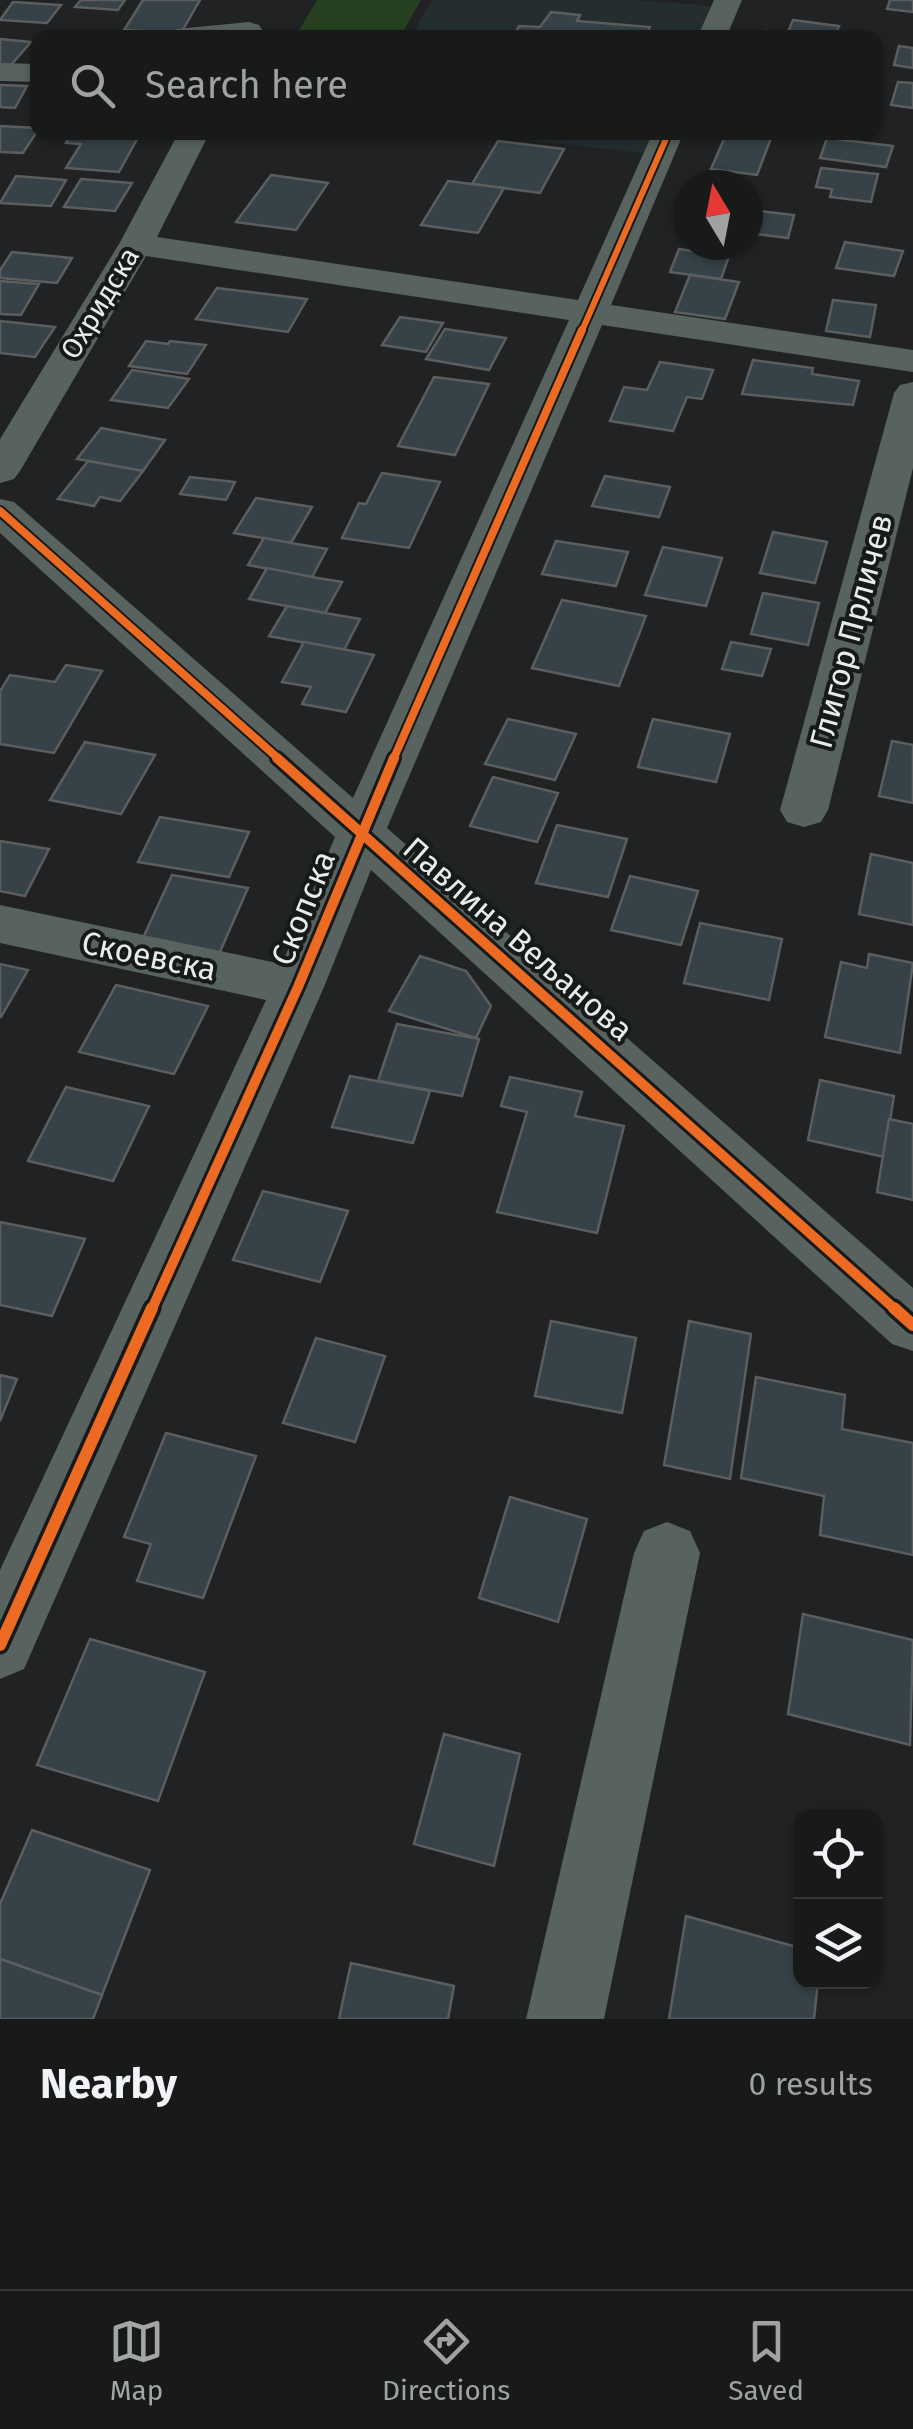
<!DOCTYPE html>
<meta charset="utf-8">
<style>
:root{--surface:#181a1a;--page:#252727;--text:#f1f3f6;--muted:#9fa1a2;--line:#363839;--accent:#a3a5a6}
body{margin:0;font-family:"Fira Sans",sans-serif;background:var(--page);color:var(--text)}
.controls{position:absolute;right:30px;bottom:30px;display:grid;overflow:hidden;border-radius:20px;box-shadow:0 2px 8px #0004}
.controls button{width:90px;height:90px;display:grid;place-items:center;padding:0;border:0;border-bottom:2px solid var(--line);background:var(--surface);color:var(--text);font:50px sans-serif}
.compass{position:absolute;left:673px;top:170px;width:90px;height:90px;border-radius:50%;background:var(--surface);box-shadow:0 2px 8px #0004;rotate:350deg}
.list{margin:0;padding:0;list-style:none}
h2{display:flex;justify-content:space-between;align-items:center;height:130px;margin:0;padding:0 40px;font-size:42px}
h2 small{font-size:32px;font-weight:400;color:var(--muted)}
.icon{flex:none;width:55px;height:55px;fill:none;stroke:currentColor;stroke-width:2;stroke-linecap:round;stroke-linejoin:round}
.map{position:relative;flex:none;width:913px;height:2019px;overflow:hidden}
.search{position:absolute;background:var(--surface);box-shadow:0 2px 8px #0004;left:30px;right:30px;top:30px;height:110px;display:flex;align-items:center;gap:25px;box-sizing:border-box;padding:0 35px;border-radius:20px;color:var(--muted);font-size:38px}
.sheet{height:270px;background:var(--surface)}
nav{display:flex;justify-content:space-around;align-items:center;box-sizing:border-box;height:140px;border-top:2px solid var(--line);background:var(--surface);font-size:28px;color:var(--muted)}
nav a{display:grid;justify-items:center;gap:5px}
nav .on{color:var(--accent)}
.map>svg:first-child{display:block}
.built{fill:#242e30}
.green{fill:#274022}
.building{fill:#364247;stroke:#5c5d5e;stroke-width:2.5}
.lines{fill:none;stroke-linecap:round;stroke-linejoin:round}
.minor{fill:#58625e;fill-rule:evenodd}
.cycleway-far3-casing{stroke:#161a1a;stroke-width:10}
.cycleway-far2-casing{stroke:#161a1a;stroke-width:12}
.cycleway-far1-casing{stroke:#161a1a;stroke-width:16}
.cycleway-casing{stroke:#161a1a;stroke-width:19}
.cycleway-far3{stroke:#ed6a23;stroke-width:6}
.cycleway-far2{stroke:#ed6a23;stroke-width:8}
.cycleway-far1{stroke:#ed6a23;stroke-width:10}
.cycleway{stroke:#ed6a23;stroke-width:12}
.labels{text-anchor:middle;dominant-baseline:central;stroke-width:8;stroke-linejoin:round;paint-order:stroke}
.far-street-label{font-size:28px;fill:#e9ecec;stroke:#161a1a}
.street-label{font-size:32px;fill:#e9ecec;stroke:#161a1a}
</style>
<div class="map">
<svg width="913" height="2019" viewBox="0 0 913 2019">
<rect width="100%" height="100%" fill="#202223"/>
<!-- built -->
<g class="built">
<polygon points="432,0 634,0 712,6 697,37 410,38"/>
<polygon points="467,133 653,133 643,153"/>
</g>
<!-- green -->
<polygon class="green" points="317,0 421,0 400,37 295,37"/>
<!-- building -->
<g class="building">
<polygon points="81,0 125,0 118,10 75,7"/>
<polygon points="143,0 200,0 181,33 124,30"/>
<polygon points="890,0 913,0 913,12 887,9"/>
<polygon points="13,2 61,5 47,23 0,20"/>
<polygon points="551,12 580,15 577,21 650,27 645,38 512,38 519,26 540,27"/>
<polygon points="793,20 839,26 834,38 764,38 767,31 787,34"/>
<polygon points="0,39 31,42 11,65 0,64"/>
<polygon points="899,46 913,48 913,68 894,65"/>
<polygon points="898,82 913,83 913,108 891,105"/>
<polygon points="0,85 27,86 15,108 0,107"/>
<polygon points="0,126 38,128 38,130 23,153 0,152"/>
<polygon points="72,132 141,132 119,172 66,168 81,144 66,143"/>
<polygon points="727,132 773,133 757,175 711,169"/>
<polygon points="827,138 893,146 886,167 820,158"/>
<polygon points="498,141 564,149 540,193 472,184"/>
<polygon points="821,168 878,174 871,202 830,197 832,189 816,187"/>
<polygon points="271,175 328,183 296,230 236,222"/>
<polygon points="16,176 66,180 51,206 0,203"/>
<polygon points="81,179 132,183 115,211 64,207"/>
<polygon points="448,181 504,188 478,233 421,225"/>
<polygon points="748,194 756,195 752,210 794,215 788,238 748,233"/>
<polygon points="845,242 903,251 894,276 836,268"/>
<polygon points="679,249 729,256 721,279 670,272"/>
<polygon points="12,252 72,258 57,283 0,278 0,270"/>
<polygon points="690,275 739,282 725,319 675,312"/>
<polygon points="0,281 39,284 21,315 0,314"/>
<polygon points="217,288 307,299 288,332 196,319"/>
<polygon points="833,300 876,305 870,337 826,331"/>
<polygon points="400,317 443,323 426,352 382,345"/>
<polygon points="0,321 55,327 35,357 0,353"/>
<polygon points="445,329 506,338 489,370 426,359"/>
<polygon points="146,341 168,344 170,341 206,345 187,374 129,366"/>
<polygon points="753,360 813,368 812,374 859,381 853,405 742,394"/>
<polygon points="660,362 713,370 702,399 687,397 673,431 610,421 624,387 647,390"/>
<polygon points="132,370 189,379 168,408 111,400"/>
<polygon points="434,377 489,384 455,455 398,446"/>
<polygon points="101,428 165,440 143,471 77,459"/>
<polygon points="88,461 143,471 120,501 100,497 94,506 58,499"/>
<polygon points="382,473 440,482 409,548 342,538 359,503 366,504"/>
<polygon points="605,476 670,487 659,517 592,506"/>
<polygon points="190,477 235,482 226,500 180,494"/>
<polygon points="256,498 312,507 291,543 234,533"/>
<polygon points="773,532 827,542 815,583 760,573"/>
<polygon points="264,538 291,543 327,549 312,577 248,565"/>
<polygon points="556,541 628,552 616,586 542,574"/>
<polygon points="663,547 722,558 706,606 645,595"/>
<polygon points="267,568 312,577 342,582 325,613 249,599"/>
<polygon points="763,593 819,603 808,645 751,634"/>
<polygon points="562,600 646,616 619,686 532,668"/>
<polygon points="287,606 325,613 360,619 344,650 269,636"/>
<polygon points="304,642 374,655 346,712 302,704 311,687 282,682"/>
<polygon points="731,642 771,649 762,676 722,669"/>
<polygon points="66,665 102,671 54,753 0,744 0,691 10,675 55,682"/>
<polygon points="508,719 576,734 555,780 485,764"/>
<polygon points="653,719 730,734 716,782 638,767"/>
<polygon points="892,741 913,745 913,803 879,796"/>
<polygon points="85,742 155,755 121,814 50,800"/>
<polygon points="493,777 558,793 537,842 470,826"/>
<polygon points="160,817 249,832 229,877 138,862"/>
<polygon points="557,825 627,839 608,897 536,883"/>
<polygon points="0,841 49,849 25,896 0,891"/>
<polygon points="871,854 913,863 913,925 859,914"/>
<polygon points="172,875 248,888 219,954 142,940"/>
<polygon points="630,876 698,891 681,945 611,930"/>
<polygon points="700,923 782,939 769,1000 684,983"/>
<polygon points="869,954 913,963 900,1053 825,1037 841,962 867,968"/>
<polygon points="420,956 466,971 491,1006 476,1038 389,1011"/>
<polygon points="0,964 28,970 1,1017 0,1017"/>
<polygon points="116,985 208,1006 174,1074 79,1052"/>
<polygon points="397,1024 479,1039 462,1096 378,1081"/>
<polygon points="350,1076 430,1091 413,1143 332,1127"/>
<polygon points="510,1077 582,1092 575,1116 624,1126 597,1233 497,1212 527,1112 501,1106"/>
<polygon points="820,1080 894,1096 884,1157 808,1140"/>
<polygon points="66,1087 149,1106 113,1181 28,1161"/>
<polygon points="889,1119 913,1124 913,1200 877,1192"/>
<polygon points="263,1191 348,1211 320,1282 233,1260"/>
<polygon points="0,1222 85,1239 52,1316 0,1305"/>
<polygon points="551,1321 636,1338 622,1413 535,1396"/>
<polygon points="689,1321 751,1334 730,1479 664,1465"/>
<polygon points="316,1338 385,1356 355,1442 283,1423"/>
<polygon points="0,1375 17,1379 0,1421"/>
<polygon points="756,1377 845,1395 842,1429 913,1443 913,1555 820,1535 824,1496 741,1478"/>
<polygon points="166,1433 256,1456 203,1598 137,1581 151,1544 124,1537"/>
<polygon points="510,1497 587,1519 558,1622 479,1598"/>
<polygon points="803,1614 913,1640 910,1745 788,1714"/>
<polygon points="90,1639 205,1672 158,1801 37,1765"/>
<polygon points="444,1734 520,1754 494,1866 414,1844"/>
<polygon points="32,1830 150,1870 102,1995 0,1959 0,1904"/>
<polygon points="686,1916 800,1948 800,1982 818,1982 814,2019 669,2019"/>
<polygon points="0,1959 102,1995 93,2019 0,2019"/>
<polygon points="351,1963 454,1986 448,2019 339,2019"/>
</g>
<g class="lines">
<!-- minor -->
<g class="minor">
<polygon points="714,0 742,0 726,38 697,38"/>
<polygon points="249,22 259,25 263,31 259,37 162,38 176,29"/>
<polygon points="0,63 38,64 38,82 0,81"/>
<polygon points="179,132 210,132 157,237 578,300 653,132 684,132 611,305 913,350 913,372 602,325 387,828 913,1288 913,1351 892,1344 371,870 324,987 24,1669 0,1679 0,1570 266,1000 0,943 0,905 282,964 335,837 0,533 0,499 14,502 353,798 569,320 146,256 20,471 14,479 0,483 0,439 119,244"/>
<polygon points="913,382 913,468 828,810 821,822 804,827 787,822 780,810 894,393 900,385"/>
<polygon points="667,1522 690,1531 700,1553 604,2019 526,2019 634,1553 644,1531"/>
</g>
<!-- cycleway-far3 casing -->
<g class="cycleway-far3-casing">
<polyline id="cycleway-far3" points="581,333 669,132"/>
</g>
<!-- cycleway-far2 casing -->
<g class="cycleway-far2-casing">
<g id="cycleway-far2">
<polyline points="0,511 280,760"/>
<polyline points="393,760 582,330"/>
</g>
</g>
<!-- cycleway-far1 casing -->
<g class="cycleway-far1-casing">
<g id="cycleway-far1">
<polyline points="277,758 897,1311"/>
<polyline points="151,1311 298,987 394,758"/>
</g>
</g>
<!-- cycleway casing -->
<g class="cycleway-casing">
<g id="cycleway">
<polyline points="894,1308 913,1325"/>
<polyline points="0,1645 152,1308"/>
</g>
</g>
<!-- cycleway-far3 -->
<use href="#cycleway-far3" class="cycleway-far3"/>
<!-- cycleway-far2 -->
<use href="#cycleway-far2" class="cycleway-far2"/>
<!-- cycleway-far1 -->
<use href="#cycleway-far1" class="cycleway-far1"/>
<!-- cycleway -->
<use href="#cycleway" class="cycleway"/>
</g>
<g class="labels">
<!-- far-street labels -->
<g class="far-street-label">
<text transform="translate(100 303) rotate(-59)">Охридска</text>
</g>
<!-- street labels -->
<g class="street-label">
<text transform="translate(851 631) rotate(-75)">Глигор Прличев</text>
<text transform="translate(303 908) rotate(-68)">Скопска</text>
<text transform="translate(518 939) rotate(41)">Павлина Вељанова</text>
<text transform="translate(149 956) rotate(12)">Скоевска</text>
</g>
</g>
</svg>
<div class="controls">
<button><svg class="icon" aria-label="locate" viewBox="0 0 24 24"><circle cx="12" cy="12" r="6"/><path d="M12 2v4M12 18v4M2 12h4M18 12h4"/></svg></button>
<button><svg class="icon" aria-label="layers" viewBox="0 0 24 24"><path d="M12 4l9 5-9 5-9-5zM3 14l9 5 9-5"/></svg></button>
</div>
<svg class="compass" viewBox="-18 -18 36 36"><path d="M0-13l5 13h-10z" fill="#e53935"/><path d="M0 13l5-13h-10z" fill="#9fa1a2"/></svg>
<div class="search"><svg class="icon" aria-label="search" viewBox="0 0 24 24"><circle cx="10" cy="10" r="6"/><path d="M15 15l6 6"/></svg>Search here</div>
</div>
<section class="sheet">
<h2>Nearby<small>0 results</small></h2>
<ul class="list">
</ul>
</section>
<nav>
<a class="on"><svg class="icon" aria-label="map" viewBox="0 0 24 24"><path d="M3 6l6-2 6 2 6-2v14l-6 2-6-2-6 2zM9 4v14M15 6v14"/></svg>Map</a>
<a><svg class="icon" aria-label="directions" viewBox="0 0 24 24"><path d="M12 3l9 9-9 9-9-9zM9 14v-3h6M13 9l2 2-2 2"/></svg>Directions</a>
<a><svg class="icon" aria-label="saved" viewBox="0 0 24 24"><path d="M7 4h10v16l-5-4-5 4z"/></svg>Saved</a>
</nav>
